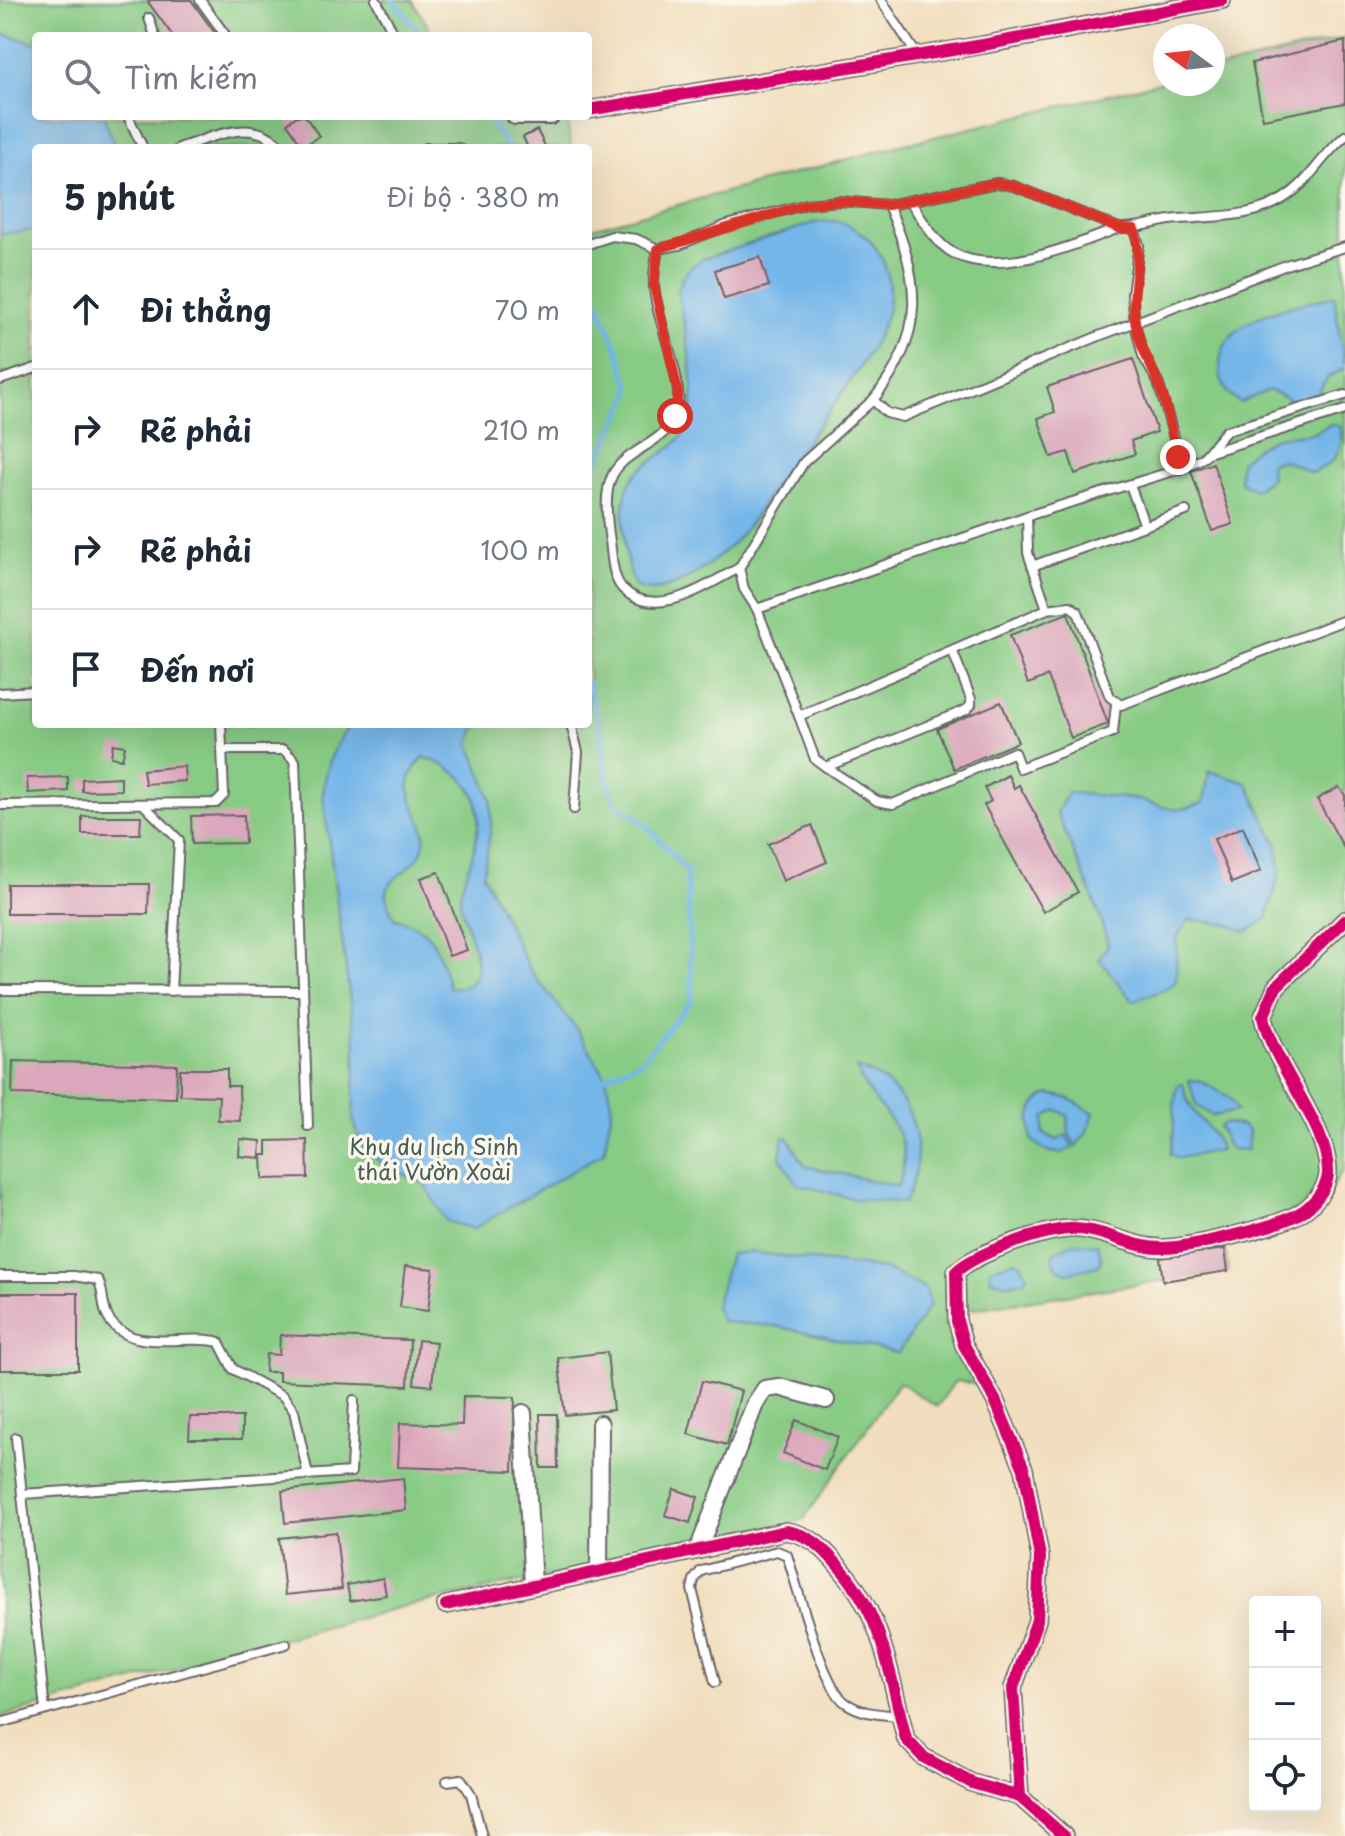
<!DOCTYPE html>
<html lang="vi">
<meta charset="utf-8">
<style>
:root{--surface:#fff;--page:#f6f6f7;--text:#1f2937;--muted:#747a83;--line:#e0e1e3}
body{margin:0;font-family:"Playpen Sans",sans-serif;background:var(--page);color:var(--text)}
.controls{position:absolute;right:24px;bottom:24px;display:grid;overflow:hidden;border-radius:8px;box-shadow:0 8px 32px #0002}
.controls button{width:72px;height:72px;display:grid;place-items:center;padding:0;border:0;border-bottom:2px solid var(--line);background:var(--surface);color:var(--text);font:40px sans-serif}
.compass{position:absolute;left:1153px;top:24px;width:72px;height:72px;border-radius:50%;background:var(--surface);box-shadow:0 8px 32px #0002;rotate:285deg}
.stop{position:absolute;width:24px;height:24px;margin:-18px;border:6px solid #d93025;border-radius:50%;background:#fff}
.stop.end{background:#d93025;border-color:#fff;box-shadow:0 2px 8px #0008}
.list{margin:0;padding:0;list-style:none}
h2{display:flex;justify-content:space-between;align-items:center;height:104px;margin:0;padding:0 32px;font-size:34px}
h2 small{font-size:26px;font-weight:400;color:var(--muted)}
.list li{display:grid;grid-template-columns:52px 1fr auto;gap:24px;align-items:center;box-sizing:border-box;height:120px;padding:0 32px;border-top:2px solid var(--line)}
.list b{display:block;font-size:30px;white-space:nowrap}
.list em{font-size:26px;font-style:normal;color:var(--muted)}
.icon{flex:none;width:44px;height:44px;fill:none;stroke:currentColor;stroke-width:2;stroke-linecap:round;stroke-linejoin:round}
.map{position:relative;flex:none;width:1345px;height:1836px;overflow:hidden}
.search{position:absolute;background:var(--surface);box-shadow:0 8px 32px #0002;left:32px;top:32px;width:560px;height:88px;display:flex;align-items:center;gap:20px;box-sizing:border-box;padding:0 28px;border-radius:8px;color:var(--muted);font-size:30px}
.panel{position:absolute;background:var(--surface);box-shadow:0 8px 32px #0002;left:32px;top:144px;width:560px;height:584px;border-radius:8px}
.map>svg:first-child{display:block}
.green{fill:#88cb85;stroke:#557660;stroke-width:2}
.water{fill:#74b6e9;stroke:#4b6c92;stroke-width:2;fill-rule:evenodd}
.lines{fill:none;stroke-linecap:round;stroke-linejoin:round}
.stream{stroke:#74b6e9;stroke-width:5}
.building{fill:#dba7bc}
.service-casing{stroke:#6a6469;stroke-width:12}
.minor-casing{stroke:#6a6469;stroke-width:20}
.service{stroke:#fff;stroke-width:8}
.minor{stroke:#fff;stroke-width:16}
.cycleway-casing{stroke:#fbf7ec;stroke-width:17}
.cycleway{stroke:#d6006c;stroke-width:12}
.route{stroke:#d93025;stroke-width:10}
.labels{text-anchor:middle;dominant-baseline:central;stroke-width:7;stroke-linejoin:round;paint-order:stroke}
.park-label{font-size:22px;fill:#465d55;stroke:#fbf7ec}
</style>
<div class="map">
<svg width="1345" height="1836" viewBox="0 0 1345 1836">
<rect width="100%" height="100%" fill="#fbf7ec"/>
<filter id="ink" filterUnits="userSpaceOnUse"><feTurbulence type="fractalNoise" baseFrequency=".0125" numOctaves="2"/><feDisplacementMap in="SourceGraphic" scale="16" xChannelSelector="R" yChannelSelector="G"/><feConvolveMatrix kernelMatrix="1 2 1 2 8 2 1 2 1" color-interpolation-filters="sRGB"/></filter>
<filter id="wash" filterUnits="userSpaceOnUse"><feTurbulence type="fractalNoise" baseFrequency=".006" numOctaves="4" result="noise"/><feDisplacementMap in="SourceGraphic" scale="32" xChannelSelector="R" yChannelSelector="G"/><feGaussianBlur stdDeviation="1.8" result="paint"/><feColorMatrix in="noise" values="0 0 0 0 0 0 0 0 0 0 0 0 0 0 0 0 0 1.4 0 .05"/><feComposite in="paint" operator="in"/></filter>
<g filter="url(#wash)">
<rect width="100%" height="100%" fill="#f1debe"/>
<!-- green -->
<polygon class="green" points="0,0 412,0 434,36 36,36 36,116 497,116 522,123 567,119 571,148 36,148 36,724 588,724 588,229 889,148 1165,81 1213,84 1213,70 1345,38 1345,1169 1323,1199 1224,1241 1228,1271 952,1312 979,1384 955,1381 937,1407 899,1382 804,1519 788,1525 397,1608 0,1717"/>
<!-- water -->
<g class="water">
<polygon points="0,33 36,43 36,116 104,116 115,148 36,148 36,230 0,234"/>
<path d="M838 221C875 233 894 267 888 307 881 350 808 438 780 477 765 499 750 527 730 546 708 567 665 601 635 586 624 561 615 495 636 474 652 457 680 448 688 424 701 391 683 326 678 291 682 274 689 267 703 259L817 222Z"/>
<path d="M1334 296 1345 368 1328 377 1316 397 1297 403 1269 390 1240 403C1226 394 1220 383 1220 366 1220 314 1295 307 1334 296Z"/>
<path d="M1331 424 1340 426C1345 451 1334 464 1312 473 1297 468 1284 454 1270 464L1271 477 1255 490 1240 482V462L1256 448 1276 437 1314 433Z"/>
<path d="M351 724H482L474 730 470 744 491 799V829L483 874 530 970 575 1027 606 1077 612 1108 604 1152 473 1229 446 1221 424 1184 384 1165 362 1147 353 1119 356 1046 323 796C326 767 332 746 351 724ZM424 757C482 777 487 810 470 863 466 874 460 887 460 899 460 922 504 993 449 987 437 950 437 929 395 919 367 873 418 879 424 843 429 812 388 792 424 757Z"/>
<path d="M1209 771 1247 783 1277 844 1280 870 1267 918 1247 932 1230 925 1189 919 1177 938 1176 981 1166 989 1133 1001 1099 959 1108 945C1096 897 1075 858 1057 813L1068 792C1091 796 1115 796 1138 800 1170 806 1168 817 1204 802Z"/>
<path d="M856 1068C916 1084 931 1152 904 1203L854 1199 797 1184 780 1157 783 1137H788L805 1166 898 1186C920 1126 873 1115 856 1068Z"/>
<polygon points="1199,1080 1230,1098 1237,1111 1213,1116 1196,1105 1189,1081"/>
<path d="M1183 1084C1189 1120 1213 1122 1220 1150L1179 1158 1170 1154C1178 1131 1170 1108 1178 1085Z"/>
<path d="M1050 1094 1068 1098 1094 1113 1087 1132 1076 1146 1069 1134 1067 1115 1057 1110 1045 1117 1043 1133 1057 1140 1066 1135 1073 1147C1058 1158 1044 1152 1032 1140 1028 1120 1029 1102 1050 1094Z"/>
<polygon points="1225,1123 1243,1126 1249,1132 1247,1150 1229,1149 1219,1126"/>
<polygon points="1072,1243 1097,1244 1102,1259 1098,1266 1067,1273 1058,1269 1053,1259 1054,1252"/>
<polygon points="750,1252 885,1269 925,1288 930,1305 898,1353 775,1326 722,1322 715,1307 730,1254"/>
<polygon points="1014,1261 1021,1263 1027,1275 1024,1280 1010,1284 991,1280 990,1269"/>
</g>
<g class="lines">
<!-- stream -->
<g class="stream">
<polyline points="393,0 422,36"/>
<polyline points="486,116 508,148"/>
<polyline points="588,279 618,350 631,392 588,481"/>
<polyline points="588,682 601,734 606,778 614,800 650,829 687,871 692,1000 641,1061 606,1077"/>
</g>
</g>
<g id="blocks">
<!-- building -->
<g class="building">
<polygon points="151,0 191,0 217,36 173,36 148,2"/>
<polygon points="1345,41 1345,103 1263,119 1252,63"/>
<polygon points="297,116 305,116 319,136 303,147 287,123"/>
<polygon points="537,130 546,148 528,148 523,137"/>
<polygon points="760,257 769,286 724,299 715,270"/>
<polygon points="1133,359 1157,432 1131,441 1135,454 1075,474 1068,452 1051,457 1038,418 1055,412 1047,387"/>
<polygon points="1213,463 1233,524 1212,531 1191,471"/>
<polygon points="1068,613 1108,724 1071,738 1048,676 1028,684 1010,635"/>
<polygon points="1001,702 1018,742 954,769 937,729"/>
<polygon points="113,744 125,746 122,759 111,757"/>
<polygon points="184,766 185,781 145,784 143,770"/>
<polygon points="1008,775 1014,788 1019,785 1078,892 1043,912 984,805 991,801 984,788"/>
<polygon points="68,777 68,791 28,793 27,778"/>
<polygon points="121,777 121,790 82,791 82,779"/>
<polygon points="1339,787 1345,795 1345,850 1317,799"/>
<polygon points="244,815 245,843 192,844 191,816"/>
<polygon points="82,816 141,816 140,834 82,834"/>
<polygon points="812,825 827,862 783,881 768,844"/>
<polygon points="1243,827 1261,871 1232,883 1214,839"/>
<polygon points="439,872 467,950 449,956 421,878"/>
<polygon points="7,884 149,884 148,914 7,914"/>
<polygon points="13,1061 177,1065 176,1098 12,1094"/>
<polygon points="180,1069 227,1069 227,1086 239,1086 240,1121 218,1120 219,1096 180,1095"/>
<polygon points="240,1139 261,1141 260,1158 239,1156"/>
<polygon points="307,1140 308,1178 263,1179 262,1155 267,1155 267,1141"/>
<polygon points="1225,1249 1228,1271 1163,1281 1160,1258"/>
<polygon points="405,1266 433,1269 428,1311 400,1307"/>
<rect x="0" y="1293" width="78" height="77"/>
<polygon points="280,1335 410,1340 408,1386 279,1381 279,1372 265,1372 266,1354 279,1355"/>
<polygon points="418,1340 436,1342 432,1386 414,1384"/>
<polygon points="607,1352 613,1410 565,1415 558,1358"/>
<polygon points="702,1381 741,1391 727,1445 688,1434"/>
<polygon points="463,1396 515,1397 513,1471 398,1467 400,1423 462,1425"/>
<polygon points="540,1414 557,1414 558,1468 541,1468"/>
<polygon points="190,1417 242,1417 242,1439 189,1439"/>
<polygon points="796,1420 838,1437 825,1470 783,1453"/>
<polygon points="403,1478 406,1510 285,1523 282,1491"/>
<polygon points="674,1489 698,1497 690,1523 665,1515"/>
<polygon points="336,1532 342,1589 285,1595 279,1538"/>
<polygon points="383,1578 386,1595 350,1601 347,1585"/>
</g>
</g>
</g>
<g filter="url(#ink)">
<use href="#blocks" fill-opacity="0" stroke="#6a6469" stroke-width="2"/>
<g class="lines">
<!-- service casing -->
<g class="service-casing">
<g id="service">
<polyline points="200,0 226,36"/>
<polyline points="376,0 395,36"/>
<polyline points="881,0 917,55"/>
<polyline points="149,18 155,36"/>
<polyline points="128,116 143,148"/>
<path d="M179 148C213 137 254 115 282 148"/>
<polyline points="426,148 459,148"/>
<path d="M910 201C922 219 934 242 953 253 998 278 1075 245 1119 228"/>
<path d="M888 205C921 279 927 334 873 400L887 413 903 417 1099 336 1289 264 1345 247"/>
<path d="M588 244 612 236 636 239 658 249 679 245 727 225 807 204 839 201 888 205 997 183 1014 186 1119 228C1140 229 1158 220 1179 219 1229 215 1272 219 1308 177 1321 162 1330 149 1345 136"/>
<path d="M658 249C656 260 653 273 654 285 655 322 689 384 675 417 663 444 627 449 613 474 603 492 607 522 610 541 612 554 612 577 622 588 655 622 706 585 739 568"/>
<polyline points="0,380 36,368"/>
<polyline points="1208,453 1345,410"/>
<polyline points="1183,468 1203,458 1226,431 1345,395"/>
<polyline points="1130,485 1145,526"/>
<polyline points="1032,566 1186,511"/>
<polyline points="757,609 1027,516"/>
<polyline points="1047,609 1028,553 1027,516 1183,468 1158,382 1143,356 1135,323 1132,294 1139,245 1134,229"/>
<polyline points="953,652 971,699 971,705 966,710 826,767 815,759 799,716 1047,609 1070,606 1078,612 1110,697 1121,705 1345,620"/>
<polyline points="0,693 36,691"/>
<polyline points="799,716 757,609 744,589 739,568 804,462 873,400"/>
<polyline points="571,724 578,752 574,809"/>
<polyline points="223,750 284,750 295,761 308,1126"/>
<polyline points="826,767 877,801 893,804 1014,752 1020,768 1113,732 1116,704"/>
<polyline points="0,805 216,803 224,795 221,724"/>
<polyline points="145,806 179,840 171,991"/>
<polyline points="0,990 303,991"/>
<path d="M0 1276H74L98 1280C105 1293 101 1309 110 1321 134 1354 188 1333 219 1342L233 1369 283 1396 294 1411 308 1475"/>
<polyline points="16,1438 45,1710"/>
<polyline points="22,1494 351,1472 354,1400"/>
<path d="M715 1682 692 1589 694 1580 701 1571 777 1551 787 1555C797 1585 823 1688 846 1703 862 1714 881 1714 899 1716"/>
<polyline points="0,1723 286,1644"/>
<polyline points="447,1781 461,1779 471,1794 482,1836"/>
</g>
</g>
<!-- minor casing -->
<g class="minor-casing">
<g id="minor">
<polyline points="588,110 983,45 1222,0"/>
<polyline points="515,116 551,116"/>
<polyline points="523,1413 533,1585"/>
<polyline points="698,1550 755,1404 765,1389 779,1387 826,1400"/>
<polyline points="599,1571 600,1424"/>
<path d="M446 1605 786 1531C810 1535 821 1546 836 1563 884 1615 889 1673 906 1739L923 1757 972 1783 1020 1797 1064 1836"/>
<path d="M1020 1797 1013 1688 1037 1620 1040 1557 1024 1469 995 1400 964 1345 957 1321 956 1272C975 1253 1041 1231 1069 1229 1101 1227 1132 1249 1164 1248 1192 1247 1277 1227 1300 1213 1312 1206 1327 1189 1328 1174 1330 1127 1272 1064 1263 1017L1276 987 1345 920"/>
</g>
</g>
<!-- service -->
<use href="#service" class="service"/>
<!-- minor -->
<use href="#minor" class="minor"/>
<!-- cycleway casing -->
<g class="cycleway-casing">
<g id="cycleway">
<polyline points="588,110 983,45 1222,0"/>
<path d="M446 1605 786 1531C810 1535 821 1546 836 1563 884 1615 889 1673 906 1739L923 1757 972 1783 1020 1797 1064 1836"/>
<path d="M1020 1797 1013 1688 1037 1620 1040 1557 1024 1469 995 1400 964 1345 957 1321 956 1272C975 1253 1041 1231 1069 1229 1101 1227 1132 1249 1164 1248 1192 1247 1277 1227 1300 1213 1312 1206 1327 1189 1328 1174 1330 1127 1272 1064 1263 1017L1276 987 1345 920"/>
</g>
</g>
<!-- cycleway -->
<use href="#cycleway" class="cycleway"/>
</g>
</g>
<g class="lines" filter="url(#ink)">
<!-- route -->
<path class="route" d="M675 416 678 392 654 285 658 249 807 204 839 201 888 205 997 183 1014 186 1119 228 1134 229C1144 259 1130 289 1135 321 1140 349 1150 360 1159 385 1168 408 1171 433 1178 457"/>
</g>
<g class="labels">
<!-- park labels -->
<g class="park-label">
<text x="434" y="1145">Khu du lịch Sinh<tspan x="434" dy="25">thái Vườn Xoài</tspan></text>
</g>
</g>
</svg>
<div class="controls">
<button>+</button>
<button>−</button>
<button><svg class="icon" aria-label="locate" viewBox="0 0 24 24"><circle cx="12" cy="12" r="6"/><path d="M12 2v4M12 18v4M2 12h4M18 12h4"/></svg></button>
</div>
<svg class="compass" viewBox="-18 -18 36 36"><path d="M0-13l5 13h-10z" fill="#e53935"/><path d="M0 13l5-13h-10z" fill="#747a83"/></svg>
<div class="stop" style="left:675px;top:416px"></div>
<div class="stop end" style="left:1178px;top:457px"></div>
<div class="search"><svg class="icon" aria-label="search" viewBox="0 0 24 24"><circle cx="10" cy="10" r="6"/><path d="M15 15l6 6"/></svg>Tìm kiếm</div>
<section class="panel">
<h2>5 phút<small>Đi bộ · 380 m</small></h2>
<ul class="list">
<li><svg class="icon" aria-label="ahead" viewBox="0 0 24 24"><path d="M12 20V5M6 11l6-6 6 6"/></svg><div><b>Đi thẳng</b></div><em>70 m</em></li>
<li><svg class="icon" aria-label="right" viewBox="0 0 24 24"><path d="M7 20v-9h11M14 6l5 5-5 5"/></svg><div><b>Rẽ phải</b></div><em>210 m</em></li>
<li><svg class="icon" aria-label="right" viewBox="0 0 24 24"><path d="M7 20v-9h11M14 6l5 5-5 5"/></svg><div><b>Rẽ phải</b></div><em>100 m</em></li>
<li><svg class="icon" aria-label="arrive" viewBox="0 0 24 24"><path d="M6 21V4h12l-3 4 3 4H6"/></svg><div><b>Đến nơi</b></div></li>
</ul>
</section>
</div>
